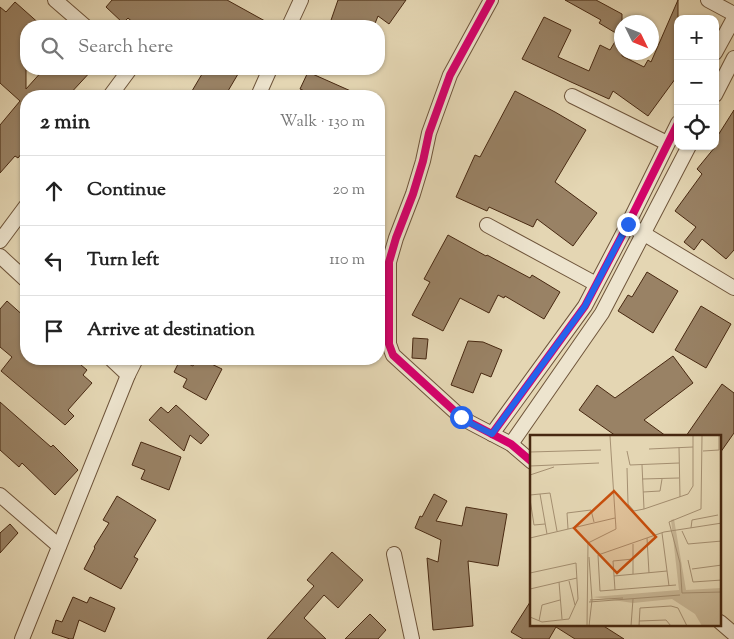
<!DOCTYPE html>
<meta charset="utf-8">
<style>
:root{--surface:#fff;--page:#f6f6f6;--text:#222;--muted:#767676;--line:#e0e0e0}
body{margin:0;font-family:"Sorts Mill Goudy",serif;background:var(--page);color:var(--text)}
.controls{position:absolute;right:15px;top:15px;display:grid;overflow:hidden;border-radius:10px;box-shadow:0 1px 4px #0004}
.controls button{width:45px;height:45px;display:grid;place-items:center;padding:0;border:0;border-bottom:1px solid var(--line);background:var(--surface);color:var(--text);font:25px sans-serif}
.compass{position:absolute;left:614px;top:15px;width:45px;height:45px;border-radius:50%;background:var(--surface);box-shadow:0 1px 4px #0004;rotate:133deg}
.stop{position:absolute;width:15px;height:15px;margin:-11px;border:4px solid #2563eb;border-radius:50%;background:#fff}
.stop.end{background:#2563eb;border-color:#fff;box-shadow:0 1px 5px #0008}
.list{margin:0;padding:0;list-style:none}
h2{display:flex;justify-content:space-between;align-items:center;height:65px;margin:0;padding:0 20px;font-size:21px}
h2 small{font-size:16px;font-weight:400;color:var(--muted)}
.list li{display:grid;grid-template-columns:32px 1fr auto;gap:15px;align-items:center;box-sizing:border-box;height:70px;padding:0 20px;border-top:1px solid var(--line)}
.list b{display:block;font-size:19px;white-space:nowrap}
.list em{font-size:16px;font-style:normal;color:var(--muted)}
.icon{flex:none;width:28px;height:28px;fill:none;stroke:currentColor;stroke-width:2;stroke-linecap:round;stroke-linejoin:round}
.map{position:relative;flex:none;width:734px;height:639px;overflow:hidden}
.search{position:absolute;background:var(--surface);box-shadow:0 1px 4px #0004;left:20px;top:20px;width:365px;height:55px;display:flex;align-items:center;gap:12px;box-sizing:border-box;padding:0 18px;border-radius:20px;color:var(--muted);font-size:19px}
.panel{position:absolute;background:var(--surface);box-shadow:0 1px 4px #0004;left:20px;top:90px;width:365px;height:275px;border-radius:20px}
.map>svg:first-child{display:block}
.building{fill:#998265;stroke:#472811}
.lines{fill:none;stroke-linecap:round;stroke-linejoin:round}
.street-casing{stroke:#6e543a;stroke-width:16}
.street{stroke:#ede4ce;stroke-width:14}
.cycleway-casing{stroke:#ede4ce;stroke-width:11}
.cycleway{stroke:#d6006c;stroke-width:8}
.route{stroke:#2563eb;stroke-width:6}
.inset-road{fill:none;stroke:#a59072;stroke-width:1}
.view{fill:#c84f0d;fill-opacity:0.15;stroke:#c84f0d;stroke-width:2.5}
.inset-edge{fill:none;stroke:#472811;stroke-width:2.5}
</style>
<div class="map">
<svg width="734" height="639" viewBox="0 0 734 639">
<rect width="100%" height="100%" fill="#e4d6b3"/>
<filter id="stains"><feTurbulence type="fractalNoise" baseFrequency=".004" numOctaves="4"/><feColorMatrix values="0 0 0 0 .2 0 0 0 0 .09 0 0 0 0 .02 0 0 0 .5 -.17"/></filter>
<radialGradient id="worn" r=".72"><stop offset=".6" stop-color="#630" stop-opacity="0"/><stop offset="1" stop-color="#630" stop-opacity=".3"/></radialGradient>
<!-- building -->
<g class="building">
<polygon points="112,0 227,0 274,26 137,26 128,18 123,23 106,7"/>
<polygon points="338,0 406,0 389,24 378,16 374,26 329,26"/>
<polygon points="565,0 596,0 622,14 622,56 644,67 648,60 651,62 678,0 678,75 648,116 613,91 609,99 571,82 522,59 544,17 571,30 558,57 589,71 600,45 610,50 619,35 599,23 601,20"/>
<polygon points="15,2 42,26 26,26 26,89 44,69 93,69 68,96 26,96 26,148 18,158 15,156 0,173 0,125 20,101 0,83 0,7 6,12"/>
<polygon points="205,69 241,69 225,96 189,96"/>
<polygon points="308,72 362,96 316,96 300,89"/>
<polygon points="515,91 555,112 586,130 555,182 597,213 573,246 537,219 533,227 489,207 487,211 456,197 475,155 480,157"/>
<polygon points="734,110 734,250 726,259 702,239 694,250 684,242 696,227 675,211 702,174 697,169 715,147 715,140"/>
<polygon points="448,235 486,256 487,255 530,278 532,275 560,292 544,319 505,296 504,298 498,295 489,313 460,298 443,331 412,315 430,282 424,279"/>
<polygon points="647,272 678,291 653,333 618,311 628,295 632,297"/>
<polygon points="7,301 26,318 26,359 74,359 87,370 83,375 92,383 68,410 74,416 65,425 1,371 12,357 0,347 0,309"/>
<polygon points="701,306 731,324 706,368 675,350"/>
<polygon points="413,338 428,339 426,359 412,358"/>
<polygon points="468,341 483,342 502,350 491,377 481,373 473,393 451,385"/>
<polygon points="673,356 693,383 644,420 666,436 616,436 579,410 597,385 615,398"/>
<polygon points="197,359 201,359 222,369 206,400 183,387 187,379 174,372 180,360 193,366"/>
<polygon points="722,384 734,393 734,433 720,453 720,436 686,436"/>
<polygon points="0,402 51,447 53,445 78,470 55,495 22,463 19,467 0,450"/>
<polygon points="176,405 209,435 201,444 190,435 184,451 149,420 161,407 168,413"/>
<polygon points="141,442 181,457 169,490 141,479 145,470 132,465"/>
<polygon points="434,494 447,501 436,521 462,526 466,507 507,514 498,566 468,561 473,626 433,630 427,558 438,562 441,540 415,528 420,516 422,517"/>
<polygon points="117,496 156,520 134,557 138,559 121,589 84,569 95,548 94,547 109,523 103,520"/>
<polygon points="10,524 18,533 0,553 0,533"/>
<polygon points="332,552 363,580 338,608 324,595 304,618 326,639 267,639 314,586 307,580"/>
<polygon points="73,597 87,603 90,597 115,608 105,632 79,620 73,639 70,639 52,633 56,620 62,622"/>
<polygon points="532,599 532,625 602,625 624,639 575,639 556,627 549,639 523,639 511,632"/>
<polygon points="370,614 386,630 378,639 345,639"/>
</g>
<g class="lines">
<!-- street casing -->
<g class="street-casing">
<g id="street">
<polyline points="55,0 85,26"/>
<polyline points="491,0 450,75 429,133 423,161 413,194 396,238 389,262 389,344 393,355 405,366 461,417 471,423 511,444 532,462"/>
<polyline points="708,0 734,14"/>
<polyline points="289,26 301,0"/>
<polyline points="715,53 734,18"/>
<polyline points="715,95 734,58"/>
<polyline points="110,96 130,69"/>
<polyline points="258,96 270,69"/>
<polyline points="572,96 667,143"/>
<polyline points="487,225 596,284"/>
<polyline points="636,229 734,288"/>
<polyline points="0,241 26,206"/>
<polyline points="0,256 26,280"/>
<polyline points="111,359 128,375"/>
<polyline points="492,434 585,306 628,224 678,123"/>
<polyline points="511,444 602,313 689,146"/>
<polyline points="0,495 59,546"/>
<polyline points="394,554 412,639"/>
<polyline points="720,622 734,634"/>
<polyline points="22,639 128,375 136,359"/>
</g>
</g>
<!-- street -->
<use href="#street" class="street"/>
<!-- cycleway casing -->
<g class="cycleway-casing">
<g id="cycleway">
<polyline points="491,0 450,75 429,133 423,161 413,194 396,238 389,262 389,344 393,355 405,366 461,417 471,423 511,444 532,462"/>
<polyline points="492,434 585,306 628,224 678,123"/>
</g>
</g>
<!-- cycleway -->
<use href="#cycleway" class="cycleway"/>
</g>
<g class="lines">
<!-- route -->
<polyline class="route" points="461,417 470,423 492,434 585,306 628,224"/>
</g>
<!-- overview -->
<g transform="translate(530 435)">
<rect width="191" height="191" fill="#e4d6b3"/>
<path d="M144 84 156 155 191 153V191H172L165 179 142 164 103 168 63 162 149 155 141 85Z" fill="#c9b897"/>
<path class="inset-road" d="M149 12 150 62M119 14 163 12M97 16 100 30 149 28M173 16 189 15V1M0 17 71 15M112 30 114 74 158 59 163 51V1M0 31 69 28M97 33 98 69 104 76 114 74M0 40 24 32M112 44 149 43M113 57 130 56 132 44M10 59 17 99M0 60 20 58 27 96M0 64 4 90 15 89M161 93 162 85 188 80M38 94 37 78 61 75 64 87M152 96 158 109 192 106M132 98 139 151M0 103 85 83M117 103 119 138M103 109V139M158 125 163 147 192 145M162 134 192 130M0 138 46 128 48 164 39 184 12 187 0 182M84 141 137 136M39 146 45 170M29 147 32 184M146 150 70 156 68 120 134 97 192 88M0 154 47 143M85 155 83 126 103 124M152 158 150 128 139 87 171 74 172 1M152 158 192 157M60 165 93 163M59 167 150 160M9 186 12 170 30 165M109 186 136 185 141 191M57 191 58 108 86 94 80 1M59 191 62 165 59 122M101 191 103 164M109 191 110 173 141 171 148 173 157 191"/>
<path class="view" d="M84 56 126 102 87 138 44 93Z"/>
<rect width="191" height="191" class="inset-edge"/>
</g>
<rect width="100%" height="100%" filter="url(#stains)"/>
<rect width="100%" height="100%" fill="url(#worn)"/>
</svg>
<div class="controls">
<button>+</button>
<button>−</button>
<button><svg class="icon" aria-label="locate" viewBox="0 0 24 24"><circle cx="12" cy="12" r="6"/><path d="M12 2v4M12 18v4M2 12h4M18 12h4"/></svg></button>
</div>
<svg class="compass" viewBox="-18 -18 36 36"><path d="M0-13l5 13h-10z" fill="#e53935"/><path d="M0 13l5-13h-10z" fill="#767676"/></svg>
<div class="stop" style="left:461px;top:417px"></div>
<div class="stop end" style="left:628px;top:224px"></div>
<div class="search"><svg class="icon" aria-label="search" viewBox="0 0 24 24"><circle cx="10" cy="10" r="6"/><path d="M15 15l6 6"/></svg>Search here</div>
<section class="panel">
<h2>2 min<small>Walk · 130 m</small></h2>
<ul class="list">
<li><svg class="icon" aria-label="ahead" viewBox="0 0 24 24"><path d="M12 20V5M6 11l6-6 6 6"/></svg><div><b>Continue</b></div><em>20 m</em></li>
<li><svg class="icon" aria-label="left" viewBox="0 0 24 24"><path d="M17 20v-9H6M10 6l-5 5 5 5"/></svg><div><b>Turn left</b></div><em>110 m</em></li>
<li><svg class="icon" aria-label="arrive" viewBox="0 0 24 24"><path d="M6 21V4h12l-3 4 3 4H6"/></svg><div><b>Arrive at destination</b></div></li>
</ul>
</section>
</div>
